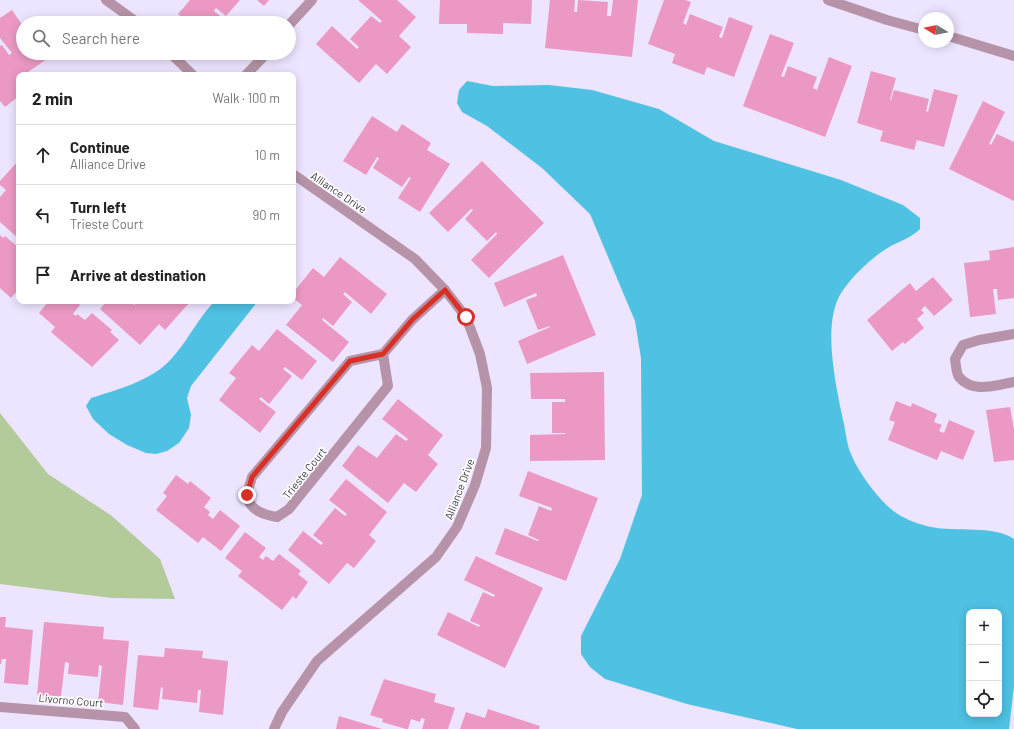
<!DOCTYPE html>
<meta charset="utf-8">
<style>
:root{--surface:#fff;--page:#f6f6f6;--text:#222;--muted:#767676;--line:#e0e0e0}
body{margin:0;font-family:Barlow,sans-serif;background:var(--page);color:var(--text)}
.controls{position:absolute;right:12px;bottom:12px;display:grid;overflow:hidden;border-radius:8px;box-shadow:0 2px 10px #0003}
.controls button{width:36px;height:36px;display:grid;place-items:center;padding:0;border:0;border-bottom:1px solid var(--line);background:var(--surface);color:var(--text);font:20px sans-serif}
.compass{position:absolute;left:918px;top:12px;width:36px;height:36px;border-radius:50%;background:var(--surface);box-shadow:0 2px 10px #0003;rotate:280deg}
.stop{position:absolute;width:12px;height:12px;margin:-9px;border:3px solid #d93025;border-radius:50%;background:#fff}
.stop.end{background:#d93025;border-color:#fff;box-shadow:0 1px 4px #0008}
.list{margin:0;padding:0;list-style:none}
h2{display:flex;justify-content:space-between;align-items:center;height:52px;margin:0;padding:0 16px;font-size:17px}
h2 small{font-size:13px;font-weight:400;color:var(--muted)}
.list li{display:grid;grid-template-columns:26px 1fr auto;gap:12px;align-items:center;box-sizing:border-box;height:60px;padding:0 16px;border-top:1px solid var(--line)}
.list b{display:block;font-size:15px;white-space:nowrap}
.list p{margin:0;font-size:13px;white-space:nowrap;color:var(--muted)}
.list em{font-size:13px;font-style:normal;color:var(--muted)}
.icon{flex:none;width:22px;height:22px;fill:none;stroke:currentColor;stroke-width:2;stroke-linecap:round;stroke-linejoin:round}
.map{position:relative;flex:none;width:1014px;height:729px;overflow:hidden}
.search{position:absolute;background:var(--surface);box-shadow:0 2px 10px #0003;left:16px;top:16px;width:280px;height:44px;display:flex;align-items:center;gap:10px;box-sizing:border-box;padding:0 14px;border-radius:22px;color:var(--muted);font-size:15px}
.panel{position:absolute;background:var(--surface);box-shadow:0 2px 10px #0003;left:16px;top:72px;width:280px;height:232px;border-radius:8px}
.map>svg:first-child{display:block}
.green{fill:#b3ca9a}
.water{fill:#4fc1e2;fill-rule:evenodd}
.building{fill:#eb99c4}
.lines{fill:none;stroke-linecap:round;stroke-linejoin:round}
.street{stroke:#b693a8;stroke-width:10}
.route{stroke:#d93025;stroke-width:5}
.labels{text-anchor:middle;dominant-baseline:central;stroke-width:3.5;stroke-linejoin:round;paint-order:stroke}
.street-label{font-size:11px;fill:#3e3947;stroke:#fff}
</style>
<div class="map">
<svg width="1014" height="729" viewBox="0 0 1014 729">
<rect width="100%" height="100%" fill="#ede4ff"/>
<!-- green -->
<polygon class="green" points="0,413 48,474 112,516 160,559 175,599 112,598 0,584"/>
<!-- water -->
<g class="water">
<path d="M467 81 493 86 549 85 592 90 659 109 714 141 841 180 903 205 920 218V229C909 240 895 242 883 251 868 261 846 282 838 299 823 331 837 391 844 424 846 434 847 445 851 454 859 474 885 510 905 518 912 522 922 525 931 527 955 532 994 525 1014 539V687L1009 729H797L687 704 605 679 590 667 581 654V636L620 559 642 495 641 358 635 321 590 214 542 168 487 126 462 112 457 103 459 90ZM969 612H999V714H969Z"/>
<path d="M215 301H258L191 386 187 398 191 415 189 428 179 443 167 451 156 454 146 453 127 445 109 434 93 419 86 406 91 398C114 391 145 382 164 366 184 349 196 320 215 301Z"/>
</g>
<!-- building -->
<g class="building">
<polygon points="190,0 240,0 226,16 216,8 214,11 229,23 189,23 178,14"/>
<polygon points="257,0 269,0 264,6"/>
<polygon points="358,0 397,0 416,17 399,36 411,47 387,74 376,64 359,83 316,44 332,26 357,49 359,47 350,39 371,16 380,23 382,21"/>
<polygon points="440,0 532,0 531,24 503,23 503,34 467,33 467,24 439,24"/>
<polygon points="550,0 575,0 574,12 577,12 578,0 608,2 607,16 611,16 613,0 638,0 632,57 545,48"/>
<polygon points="664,0 685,0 691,2 683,23 686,25 690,14 723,27 719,37 722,38 729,17 753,26 734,77 707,67 704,75 672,63 675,54 648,44"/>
<polygon points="12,10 23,26 23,53 42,53 47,59 25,74 26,75 19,75 19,96 5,107 0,101 0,46 2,45 9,55 12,53 0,38 0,18"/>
<polygon points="770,34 794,43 781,76 784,77 788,66 817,77 813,88 817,90 829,57 852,66 825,137 743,106"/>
<polygon points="871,71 896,78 890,100 891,100 894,90 929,99 926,111 928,112 934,89 958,95 944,147 917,140 914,150 880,141 883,131 857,123"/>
<polygon points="983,101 1005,112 989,144 991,145 997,134 1014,142 1014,201 949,169"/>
<polygon points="372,116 397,132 402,124 431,143 427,150 450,164 420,212 398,198 411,178 409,177 402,187 373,168 379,158 377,157 366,175 343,161"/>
<polygon points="19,160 19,239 0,222 0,197 6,190 0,185 0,181"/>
<polygon points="482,161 544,223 489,278 471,260 497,234 496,232 487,241 465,219 473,210 471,209 448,232 429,213"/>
<polygon points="0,235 3,238 5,236 19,248 19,259 17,261 19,263 19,293 17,291 11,298 0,288"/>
<polygon points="1014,247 1014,298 998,300 997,289 993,289 996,314 970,317 964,263 990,260 989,251"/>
<polygon points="563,255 596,335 527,364 518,341 550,327 550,326 538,330 526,300 537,296 536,293 504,307 494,283"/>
<polygon points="340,257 387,294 371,314 345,292 343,294 352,302 333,326 323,318 322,320 349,342 333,362 286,325 302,305 293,298 293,293 313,268 324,277"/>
<polygon points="933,277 953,300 934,316 925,306 921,310 924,313 917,319 924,328 905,344 903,342 892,351 867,320 910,283 916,291"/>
<polygon points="49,301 76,301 80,305 73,314 76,316 77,314 85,320 92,313 112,330 110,332 119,340 92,367 51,332 55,327 39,313"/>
<polygon points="107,301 130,301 134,305 136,304 133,301 187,301 189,303 165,330 159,324 140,345 100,309"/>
<polygon points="277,329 317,361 302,380 285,367 283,369 292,376 269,404 261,397 259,399 276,412 260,433 219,400 236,378 229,373 252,345 259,351"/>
<polygon points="604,372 605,460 530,461 530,435 565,434 565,433 552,433 552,402 565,402 565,399 531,399 530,373"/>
<polygon points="398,399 443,435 428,455 438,464 416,492 404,483 388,503 342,466 358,445 377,458 396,434 406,441 408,439 382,419"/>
<polygon points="896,401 911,407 912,403 937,414 934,422 942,425 939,431 944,433 949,420 975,431 963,460 941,451 937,460 888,440 895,422 889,420"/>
<polygon points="1010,407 1014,429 1014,460 994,462 986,410"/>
<polygon points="528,471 598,498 566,581 495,554 505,528 538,541 539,540 528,535 539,506 551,511 552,508 519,496"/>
<polygon points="176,475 188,484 190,481 211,498 204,507 210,512 208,515 213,519 220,510 240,526 221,551 203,537 198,543 156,510 167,496 163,493"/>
<polygon points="346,479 387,512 369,535 376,541 354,568 347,563 329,584 288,550 303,531 321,545 323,543 313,535 335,508 345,516 347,514 329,500"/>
<polygon points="245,532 266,548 259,557 263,560 266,556 273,561 279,554 301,571 298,574 308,582 296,599 293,596 282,610 238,576 242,571 225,558"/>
<polygon points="476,556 543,588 505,668 437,635 448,612 479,627 480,625 470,621 483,592 494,597 495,595 464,580"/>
<polygon points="0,617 6,617 5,627 33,630 28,685 4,683 6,659 2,659 1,664 0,664"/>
<polygon points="44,622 104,627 103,639 129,641 123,705 98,702 102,666 99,665 98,677 68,674 69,663 65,662 61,697 37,695"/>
<polygon points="165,648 203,651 202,658 228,661 223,715 199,712 201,690 198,690 197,703 162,699 163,688 161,687 158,710 133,707 138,655 164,657"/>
<polygon points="384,679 436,694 434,702 455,708 448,729 422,729 425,719 421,718 420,722 411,719 408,729 406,729 382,722 383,719 370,715"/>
<polygon points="488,709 540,726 539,729 460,729 466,712 485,718"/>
<polygon points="339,716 382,729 336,729"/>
</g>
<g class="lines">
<!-- street -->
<g class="street">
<polyline points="106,0 138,23"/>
<polyline points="828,0 887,20 924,30"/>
<polyline points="289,25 312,0"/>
<polyline points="948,36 1014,56"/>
<polyline points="170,53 193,75"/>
<polyline points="246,75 267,53"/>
<path d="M1014 334 979 340 963 345 955 359C956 364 956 373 959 377 973 394 996 385 1014 382"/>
<path d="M383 354 388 386 289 509 277 517C265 515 250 511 247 496 247 491 251 482 252 477L350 361 383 354 412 320 445 290"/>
<polyline points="0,707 125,717 135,729"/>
<polyline points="274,729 282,712 317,661 436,557 457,527 475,485 486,448 487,388 480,354 466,317 445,290 415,259 293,174"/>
</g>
</g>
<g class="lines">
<!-- route -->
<polyline class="route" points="247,495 252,477 350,361 383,354 412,320 445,290 466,317"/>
</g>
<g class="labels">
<!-- street labels -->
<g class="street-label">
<text transform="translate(339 192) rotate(34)">Alliance Drive</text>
<text transform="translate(304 473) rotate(-51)">Trieste Court</text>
<text transform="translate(459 489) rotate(-69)">Alliance Drive</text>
<text transform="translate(71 700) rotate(5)">Livorno Court</text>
</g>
</g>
</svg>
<div class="controls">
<button>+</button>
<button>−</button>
<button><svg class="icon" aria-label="locate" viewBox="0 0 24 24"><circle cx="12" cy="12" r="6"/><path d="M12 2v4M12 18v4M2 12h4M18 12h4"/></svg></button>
</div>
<svg class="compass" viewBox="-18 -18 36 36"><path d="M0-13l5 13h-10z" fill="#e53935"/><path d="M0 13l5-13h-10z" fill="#767676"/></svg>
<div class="stop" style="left:466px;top:317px"></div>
<div class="stop end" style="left:247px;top:495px"></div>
<div class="search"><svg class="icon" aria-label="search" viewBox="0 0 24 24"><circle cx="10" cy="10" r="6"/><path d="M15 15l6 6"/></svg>Search here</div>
<section class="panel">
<h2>2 min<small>Walk · 100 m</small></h2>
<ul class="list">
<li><svg class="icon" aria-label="ahead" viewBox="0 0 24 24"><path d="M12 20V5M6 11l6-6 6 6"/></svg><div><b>Continue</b><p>Alliance Drive</p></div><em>10 m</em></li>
<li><svg class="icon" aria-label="left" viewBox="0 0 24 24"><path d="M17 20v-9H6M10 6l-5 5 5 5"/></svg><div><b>Turn left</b><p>Trieste Court</p></div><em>90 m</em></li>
<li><svg class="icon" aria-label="arrive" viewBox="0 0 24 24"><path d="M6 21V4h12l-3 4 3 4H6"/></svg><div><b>Arrive at destination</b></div></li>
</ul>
</section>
</div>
